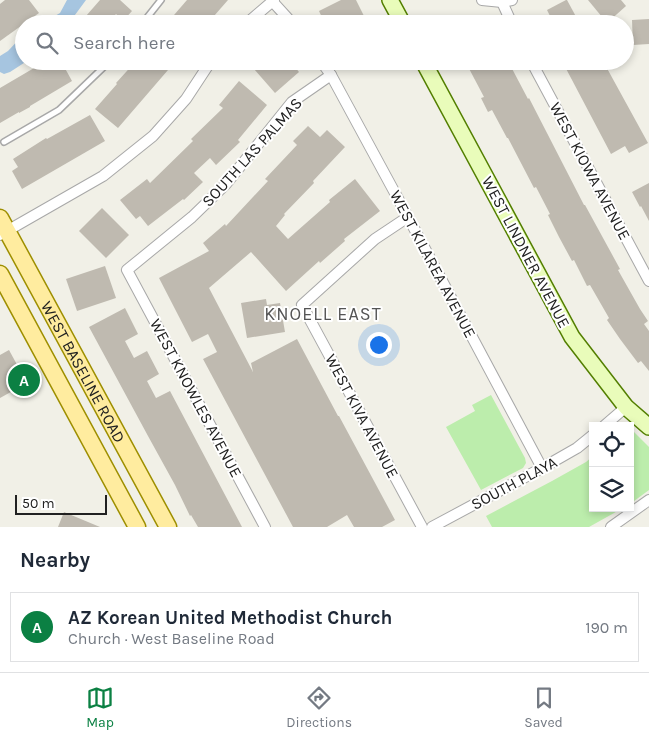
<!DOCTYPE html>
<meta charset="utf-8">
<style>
:root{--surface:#fff;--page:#f2f2f3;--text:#1f2937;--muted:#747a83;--line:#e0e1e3;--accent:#0b8043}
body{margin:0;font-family:Karla,sans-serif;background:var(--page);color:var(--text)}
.controls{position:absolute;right:15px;bottom:15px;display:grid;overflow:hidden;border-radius:0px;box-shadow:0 2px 8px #0003}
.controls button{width:45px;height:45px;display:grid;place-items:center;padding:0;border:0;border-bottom:1px solid var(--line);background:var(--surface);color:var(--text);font:25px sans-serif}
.scale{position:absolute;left:15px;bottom:12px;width:92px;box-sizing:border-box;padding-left:5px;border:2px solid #212121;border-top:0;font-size:14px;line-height:18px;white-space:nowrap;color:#212121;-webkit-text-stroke:4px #fff;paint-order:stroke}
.you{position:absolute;left:378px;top:344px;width:18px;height:18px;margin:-12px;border:4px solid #fff;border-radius:50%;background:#1a73e8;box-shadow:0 0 0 8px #1a73e833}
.badge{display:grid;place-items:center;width:32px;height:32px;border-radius:50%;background:var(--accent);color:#fff;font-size:16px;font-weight:700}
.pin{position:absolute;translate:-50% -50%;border:2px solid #fff;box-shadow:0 1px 5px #0006}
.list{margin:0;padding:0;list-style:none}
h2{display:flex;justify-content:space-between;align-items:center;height:65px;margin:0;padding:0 20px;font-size:21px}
h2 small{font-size:16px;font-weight:400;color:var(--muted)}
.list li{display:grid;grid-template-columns:32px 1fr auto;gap:15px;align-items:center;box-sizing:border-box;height:70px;margin:0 10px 10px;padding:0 10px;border:1px solid var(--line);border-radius:0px}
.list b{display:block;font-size:19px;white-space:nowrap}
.list p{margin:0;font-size:16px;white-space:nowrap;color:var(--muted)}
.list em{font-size:16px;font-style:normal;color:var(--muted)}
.icon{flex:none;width:28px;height:28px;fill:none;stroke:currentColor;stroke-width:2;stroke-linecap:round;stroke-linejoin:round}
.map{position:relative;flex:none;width:649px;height:527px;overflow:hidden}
.search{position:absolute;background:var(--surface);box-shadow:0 2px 8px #0003;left:15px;right:15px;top:15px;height:55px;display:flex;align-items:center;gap:12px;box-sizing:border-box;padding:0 18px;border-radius:28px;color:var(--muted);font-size:19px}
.sheet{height:145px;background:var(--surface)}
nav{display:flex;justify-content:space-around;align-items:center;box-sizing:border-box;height:70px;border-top:1px solid var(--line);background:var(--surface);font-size:14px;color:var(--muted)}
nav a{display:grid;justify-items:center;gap:2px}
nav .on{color:var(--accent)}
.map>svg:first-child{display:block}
.grass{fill:#bcedac}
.water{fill:#a6c5e0}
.building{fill:#bfbab0}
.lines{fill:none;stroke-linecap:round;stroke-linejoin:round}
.lane-casing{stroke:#a8a8a8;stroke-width:8}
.street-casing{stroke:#a8a8a8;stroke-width:12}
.secondary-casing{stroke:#537f00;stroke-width:18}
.primary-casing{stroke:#9e8f00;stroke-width:19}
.lane{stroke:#fff;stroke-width:5}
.street{stroke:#fff;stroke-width:10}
.secondary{stroke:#e9fcba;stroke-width:15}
.primary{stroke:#ffec9f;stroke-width:16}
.labels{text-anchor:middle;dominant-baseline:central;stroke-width:4;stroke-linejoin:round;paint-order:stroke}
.street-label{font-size:16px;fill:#212121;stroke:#fff}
.neighbourhood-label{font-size:18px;letter-spacing:1px;fill:#545454;stroke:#fff}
</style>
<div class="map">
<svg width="649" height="527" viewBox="0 0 649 527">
<rect width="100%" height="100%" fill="#f1f0e7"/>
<!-- grass -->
<g class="grass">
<polygon points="491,395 525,458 526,463 523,468 481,490 446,427 475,411 472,405"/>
<polygon points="630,431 634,432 649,447 649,490 630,504"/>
<polygon points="593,456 593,508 623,508 589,527 492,527 486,516 552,481 586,462"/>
</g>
<!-- water -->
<g class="water">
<polygon points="67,0 86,0 72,19 65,24 37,24 49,16 53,17 60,13"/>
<polygon points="24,34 24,61 27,61 10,72 4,74 0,72 0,56 8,51"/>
</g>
<!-- building -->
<g class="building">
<polygon points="5,0 29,0 39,13 0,41 0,4"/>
<polygon points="100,0 120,0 132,11 123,21 116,14 108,24 79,24"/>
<polygon points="187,0 228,0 207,24 184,24 174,15"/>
<polygon points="341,0 356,0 368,24 325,24 319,11"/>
<polygon points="566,0 567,0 580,24 554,24 547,10"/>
<polygon points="588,0 621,0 626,6 607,23"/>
<polygon points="649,19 649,44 633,45 632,20"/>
<polygon points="46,61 61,61 72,81 30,106 30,107 19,113 19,112 0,123 0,88"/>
<polygon points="136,61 157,61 168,70 118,128 95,109 117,84 116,83"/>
<polygon points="247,61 290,61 299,72 275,93"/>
<polygon points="465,61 508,61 528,99 529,98 584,205 585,205 620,269 618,270 640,309 648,321 644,324 649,331 649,371 641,361 638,363 620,339 607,320 609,318 590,285 587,286 574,260 572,261 559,237 548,215 550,214 536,187 534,188 508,138 507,138 492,110 488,112 481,98 484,97"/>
<polygon points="562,61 603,61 648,143 629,153 625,146 611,154"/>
<polygon points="239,81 267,105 238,140 240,142 216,165 210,158 194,173 203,182 184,200 183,199 148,226 140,216 136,219 120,200 147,179 150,183 193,141 191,139 223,108 219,105"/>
<polygon points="90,115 105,141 22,189 12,171 18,167 13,159 46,138 47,139"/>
<polygon points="308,126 320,137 327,130 345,147 313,181 314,183 284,214 285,215 276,226 288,239 330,202 329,200 355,179 380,211 344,239 345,241 320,263 319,261 286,291 251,252 209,288 253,372 251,363 297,339 338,416 339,416 395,520 382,527 354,527 347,515 327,527 293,527 203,359 217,352 208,334 192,342 159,278 209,251 203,243 225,224 226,226 268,181 265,179 297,145 293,141"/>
<polygon points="649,183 649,221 641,206 640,207 632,192"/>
<polygon points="102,208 129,235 106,258 79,231"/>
<polygon points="105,266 116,298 77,311 66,279"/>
<polygon points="266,299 267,305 280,303 285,332 247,338 241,303"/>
<polygon points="125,308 138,334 125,341 134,358 147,351 159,374 147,381 156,398 170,391 242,527 198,527 191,515 190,516 175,485 148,436 89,327"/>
<polygon points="9,350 27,383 0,398 0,355"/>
<polygon points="64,512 100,527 58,527"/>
</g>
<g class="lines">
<!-- lane casing -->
<g class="lane-casing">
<g id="lane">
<polyline points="142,24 161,0"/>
<polyline points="4,142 59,110 110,61"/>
</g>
</g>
<!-- street casing -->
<g class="street-casing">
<g id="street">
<polyline points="482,0 502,2 512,0"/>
<polyline points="272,1 293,24"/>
<polyline points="502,2 512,24"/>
<polyline points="246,24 274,0"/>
<polyline points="321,61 331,75 408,217 542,468"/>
<polyline points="531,61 649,281"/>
<polyline points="408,217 375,239 302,305 422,527"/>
<polyline points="0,235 103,176 153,136 186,99 211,61"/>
<polyline points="604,426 626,407"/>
<polyline points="265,527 127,270 192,217 226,184 292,102 331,75"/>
<polyline points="432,527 542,468 577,448 593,435"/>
<polyline points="611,527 649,500"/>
</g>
</g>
<!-- secondary casing -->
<g class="secondary-casing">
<g id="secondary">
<polyline points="390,0 403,24"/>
<polyline points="423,61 572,337 626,407 649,427"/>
</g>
</g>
<!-- primary casing -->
<g class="primary-casing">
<g id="primary">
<path id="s1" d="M0 218 168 527"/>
<polyline points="0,274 137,527"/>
</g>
</g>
<!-- lane -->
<use href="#lane" class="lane"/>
<!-- street -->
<use href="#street" class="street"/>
<!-- secondary -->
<use href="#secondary" class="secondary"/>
<!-- primary -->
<use href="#primary" class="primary"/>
</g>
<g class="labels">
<!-- street labels -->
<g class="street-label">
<text transform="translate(252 152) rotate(-48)">SOUTH LAS PALMAS</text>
<text transform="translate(590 171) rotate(62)">WEST KIOWA AVENUE</text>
<text transform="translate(526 252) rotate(62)">WEST LINDNER AVENUE</text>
<text transform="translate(433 264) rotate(62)">WEST KILAREA AVENUE</text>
<text stroke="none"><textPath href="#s1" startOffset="175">WEST BASELINE ROAD</textPath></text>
<text transform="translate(196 398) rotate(62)">WEST KNOWLES AVENUE</text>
<text transform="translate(362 416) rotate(62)">WEST KIVA AVENUE</text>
<text transform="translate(514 483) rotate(-28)">SOUTH PLAYA</text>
</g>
<!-- neighbourhood labels -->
<g class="neighbourhood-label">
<text x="323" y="314">KNOELL EAST</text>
</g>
</g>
</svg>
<div class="controls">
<button><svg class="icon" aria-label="locate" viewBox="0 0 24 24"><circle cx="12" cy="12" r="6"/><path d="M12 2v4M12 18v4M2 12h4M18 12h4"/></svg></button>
<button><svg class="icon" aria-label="layers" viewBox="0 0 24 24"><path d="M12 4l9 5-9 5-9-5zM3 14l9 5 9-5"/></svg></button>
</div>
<div class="scale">50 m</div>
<div class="you"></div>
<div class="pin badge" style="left:24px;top:380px">A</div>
<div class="search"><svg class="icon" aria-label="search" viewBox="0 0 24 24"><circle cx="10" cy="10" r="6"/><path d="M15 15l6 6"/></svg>Search here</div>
</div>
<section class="sheet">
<h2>Nearby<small></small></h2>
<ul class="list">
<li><span class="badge">A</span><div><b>AZ Korean United Methodist Church</b><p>Church · West Baseline Road</p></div><em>190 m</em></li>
</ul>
</section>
<nav>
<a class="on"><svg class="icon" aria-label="map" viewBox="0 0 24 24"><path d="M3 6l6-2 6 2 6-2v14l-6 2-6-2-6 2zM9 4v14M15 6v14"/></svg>Map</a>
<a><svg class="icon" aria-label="directions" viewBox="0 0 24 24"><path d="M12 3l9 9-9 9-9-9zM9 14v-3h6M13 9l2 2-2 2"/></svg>Directions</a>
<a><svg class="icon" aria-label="saved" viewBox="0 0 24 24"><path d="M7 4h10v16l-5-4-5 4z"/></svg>Saved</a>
</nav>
